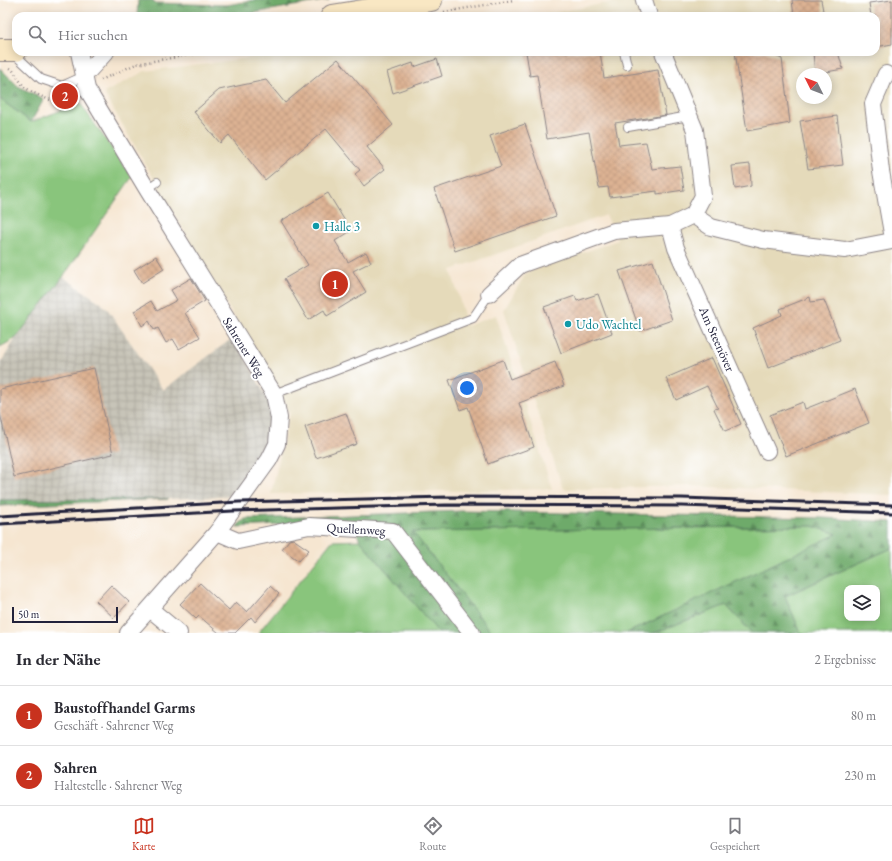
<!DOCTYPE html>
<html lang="de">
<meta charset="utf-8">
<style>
:root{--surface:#fff;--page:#f2f2f3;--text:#2b2b33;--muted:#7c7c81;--line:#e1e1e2;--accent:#c8321e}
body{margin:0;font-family:"EB Garamond",serif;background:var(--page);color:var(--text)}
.controls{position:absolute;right:12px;bottom:12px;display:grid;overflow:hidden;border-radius:8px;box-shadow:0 2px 10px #0003}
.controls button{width:36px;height:36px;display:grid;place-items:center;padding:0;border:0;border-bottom:1px solid var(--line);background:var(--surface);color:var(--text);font:20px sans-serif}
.compass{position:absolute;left:796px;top:68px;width:36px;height:36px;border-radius:50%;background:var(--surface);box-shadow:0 2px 10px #0003;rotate:312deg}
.scale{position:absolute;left:12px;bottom:10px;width:106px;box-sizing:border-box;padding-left:4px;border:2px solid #22223b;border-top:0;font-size:11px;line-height:14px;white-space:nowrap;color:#22223b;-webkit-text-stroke:3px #fff;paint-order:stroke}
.you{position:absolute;left:467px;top:388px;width:14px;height:14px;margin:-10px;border:3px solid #fff;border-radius:50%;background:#1a73e8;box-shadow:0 0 0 6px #1a73e833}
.badge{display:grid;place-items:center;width:26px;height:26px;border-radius:50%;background:var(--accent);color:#fff;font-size:13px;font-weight:700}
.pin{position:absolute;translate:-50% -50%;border:2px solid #fff;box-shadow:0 1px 4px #0006}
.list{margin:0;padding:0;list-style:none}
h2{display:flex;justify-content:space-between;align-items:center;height:52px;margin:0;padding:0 16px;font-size:17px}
h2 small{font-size:13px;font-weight:400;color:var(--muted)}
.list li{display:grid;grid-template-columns:26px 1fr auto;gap:12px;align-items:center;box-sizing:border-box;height:60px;padding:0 16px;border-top:1px solid var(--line)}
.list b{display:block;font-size:15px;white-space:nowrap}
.list p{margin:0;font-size:13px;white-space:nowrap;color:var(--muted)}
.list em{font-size:13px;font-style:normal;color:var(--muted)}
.icon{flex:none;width:22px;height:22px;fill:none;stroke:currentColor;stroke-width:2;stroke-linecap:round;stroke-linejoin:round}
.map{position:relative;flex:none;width:892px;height:633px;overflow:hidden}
.search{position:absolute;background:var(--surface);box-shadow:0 2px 10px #0003;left:12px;right:12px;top:12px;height:44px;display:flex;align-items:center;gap:10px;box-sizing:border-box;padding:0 14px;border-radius:12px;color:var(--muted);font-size:15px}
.sheet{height:172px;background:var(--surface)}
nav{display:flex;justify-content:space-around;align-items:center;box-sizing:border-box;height:56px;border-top:1px solid var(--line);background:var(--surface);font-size:11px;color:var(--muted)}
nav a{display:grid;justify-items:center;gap:2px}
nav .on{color:var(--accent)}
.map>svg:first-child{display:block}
.built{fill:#e5daba;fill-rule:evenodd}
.industrial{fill:url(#industrial-grid)}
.grass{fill:#89c57b;stroke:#56745b;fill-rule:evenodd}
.forest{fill:url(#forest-firs);stroke:#486653}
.building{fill:url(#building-cross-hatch)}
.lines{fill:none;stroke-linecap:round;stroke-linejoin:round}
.lane-casing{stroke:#8c8486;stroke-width:10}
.street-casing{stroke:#8c8486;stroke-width:18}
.secondary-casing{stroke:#8c8486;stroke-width:24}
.path{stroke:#8c8486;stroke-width:2.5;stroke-dasharray:1 3;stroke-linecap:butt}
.lane{stroke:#fff;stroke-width:8}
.street{stroke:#fff;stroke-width:16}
.secondary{stroke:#f9e7c3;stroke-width:22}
.rail{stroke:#22223b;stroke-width:3}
.culture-dot{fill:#0f9aa8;stroke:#fff;stroke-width:1.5}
.labels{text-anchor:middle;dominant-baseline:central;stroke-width:4;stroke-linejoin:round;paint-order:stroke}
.culture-label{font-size:13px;fill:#0d838f;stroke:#fff;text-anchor:start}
.street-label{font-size:13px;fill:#22223b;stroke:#fff}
</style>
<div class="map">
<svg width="892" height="633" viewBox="0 0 892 633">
<defs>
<pattern id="industrial-grid" width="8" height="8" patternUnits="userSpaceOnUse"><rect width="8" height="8" fill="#c7c4b8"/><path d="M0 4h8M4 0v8" fill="none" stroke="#aba89f"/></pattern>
<pattern id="forest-firs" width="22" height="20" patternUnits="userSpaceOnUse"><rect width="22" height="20" fill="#6eaa6b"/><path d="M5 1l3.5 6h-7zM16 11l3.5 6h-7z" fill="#5a8a59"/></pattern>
<pattern id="building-cross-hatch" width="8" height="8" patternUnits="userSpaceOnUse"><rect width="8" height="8" fill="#ddb293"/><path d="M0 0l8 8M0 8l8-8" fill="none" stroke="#bd9980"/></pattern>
</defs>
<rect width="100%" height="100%" fill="#fff"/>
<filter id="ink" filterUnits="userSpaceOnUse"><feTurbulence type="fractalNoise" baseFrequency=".025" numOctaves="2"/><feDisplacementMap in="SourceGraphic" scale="8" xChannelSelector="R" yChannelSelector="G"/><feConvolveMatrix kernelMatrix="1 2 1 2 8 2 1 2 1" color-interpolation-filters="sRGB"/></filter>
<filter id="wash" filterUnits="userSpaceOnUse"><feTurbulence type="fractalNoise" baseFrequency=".012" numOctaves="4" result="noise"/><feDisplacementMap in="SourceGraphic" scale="16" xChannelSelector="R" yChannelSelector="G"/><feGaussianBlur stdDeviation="0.9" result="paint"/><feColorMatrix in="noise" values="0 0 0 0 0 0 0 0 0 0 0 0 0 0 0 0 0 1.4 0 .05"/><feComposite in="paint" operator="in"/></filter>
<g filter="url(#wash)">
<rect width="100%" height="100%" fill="#f6e6d1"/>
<!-- built -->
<path class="built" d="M622 0H892V495L691 486 563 489 504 310 526 273 618 240 606 215 451 270 467 326 496 315 552 489 271 494 290 413 104 93 145 71 296 52H876V16H539ZM802 74H826V98H802Z"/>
<!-- industrial -->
<polygon class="industrial" points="63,277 101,303 108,310 163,390 234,337 274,411 272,444 237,496 168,499 0,500 0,364 16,338"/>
<!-- grass -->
<g class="grass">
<polygon points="0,99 31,122 80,103 132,177 63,277 16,338 0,347"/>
<polygon points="813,526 838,534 627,633 492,633 412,532"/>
<polygon points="360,540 439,633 258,633 332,541"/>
<path d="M892 548V633H801L800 632 785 596ZM847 588H877V618H847Z"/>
<polygon points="726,605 752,633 654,633"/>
</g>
<!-- forest -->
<g class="forest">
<polygon points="138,0 153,0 154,3 227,5 255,0 329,0 236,16 137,16"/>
<polygon points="0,68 18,86 44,99 31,122 0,99"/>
<polygon points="168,499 0,506 0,500"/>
<polygon points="462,511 823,518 892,522 892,548 785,596 801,633 752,633 726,605 654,633 627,633 837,534 813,526 413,532 492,633 439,633 360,540 351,522 236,527 245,519"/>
</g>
<g id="blocks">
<!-- building -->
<g class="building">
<polygon points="792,0 821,0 824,16 794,16"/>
<polygon points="892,0 892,44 876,47 876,16 871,16 869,3"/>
<polygon points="526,52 600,52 604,78 658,70 666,115 615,123 619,145 646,142 652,169 680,166 684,190 657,194 657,191 610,197 608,187 599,188 589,132 547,139 537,75 530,76"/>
<polygon points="735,52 766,52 782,59 790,123 747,131"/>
<polygon points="813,52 838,52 843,69 815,74"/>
<polygon points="338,59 393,125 367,147 385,169 364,186 355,174 360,170 326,129 265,180 229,135 220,143 194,112 219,90 266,80 285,103"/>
<polygon points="437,59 442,76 393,93 387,72 413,63 414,67"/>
<polygon points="837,116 843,165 808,169 800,121"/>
<polygon points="525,124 556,216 455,251 434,189 501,166 490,136"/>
<polygon points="750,164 751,186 735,189 732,166"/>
<polygon points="328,193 351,231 335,241 348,262 366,252 371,262 353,271 366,292 327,316 324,310 308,320 284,279 308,265 281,221"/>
<polygon points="156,256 164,269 142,283 134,270"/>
<polygon points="653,261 672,320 640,331 619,271"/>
<polygon points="191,278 205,301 185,313 200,337 179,349 173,339 166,343 158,328 154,330 149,321 142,326 134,311 151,301 157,311 177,300 171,290"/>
<polygon points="598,294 612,333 561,353 544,307 575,296 577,301"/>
<polygon points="810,297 811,302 824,300 840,340 768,368 753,328 782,315 780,309"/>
<polygon points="712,358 741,424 725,431 714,409 718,408 707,386 676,400 666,378"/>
<polygon points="503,360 510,379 555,362 564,386 519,403 534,447 488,464 468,407 460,410 449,380"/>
<polygon points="94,368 113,454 14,477 0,413 0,389"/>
<polygon points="855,389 869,423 786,456 770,415 803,402 805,409"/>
<polygon points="346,413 357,444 316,458 305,427"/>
<polygon points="293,539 309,550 299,561 282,549 289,540"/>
<polygon points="200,583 229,610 236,602 247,612 270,586 279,594 255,622 251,617 235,633 219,633 199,616 196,619 180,604"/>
<polygon points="111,585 129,602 114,618 96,601"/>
</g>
</g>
</g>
<g filter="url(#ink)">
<use href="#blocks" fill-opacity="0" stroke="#8c8486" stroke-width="1"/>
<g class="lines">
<!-- lane casing -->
<g class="lane-casing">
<g id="lane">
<polyline points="12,52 41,79 62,86 84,76"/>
<polyline points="624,52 627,65"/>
<polyline points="628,127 689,116"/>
<polyline points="147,189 157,182"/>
<polyline points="274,394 473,318 489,294"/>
</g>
</g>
<!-- street casing -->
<g class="street-casing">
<g id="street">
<polyline points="644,0 649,16"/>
<polyline points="79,52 87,89 147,189 274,394 279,418 277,444 269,460 217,532 128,633"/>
<polyline points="663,52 695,130 703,196 693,215"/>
<polyline points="886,74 873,104 881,171 892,233"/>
<polyline points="84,76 106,52"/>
<polyline points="670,226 676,248 767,451"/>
<polyline points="489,294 520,265 614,231 670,226 693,215 711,227 763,240 845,250 892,241"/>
<polyline points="217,532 238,541 309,526 393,531 472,633"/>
<polyline points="150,609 179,633"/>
</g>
</g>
<!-- secondary casing -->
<g class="secondary-casing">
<g id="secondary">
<polyline points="332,16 431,0"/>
<polyline points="0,50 16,50"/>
</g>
</g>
<!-- path -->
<g class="path">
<polyline points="444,12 514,0"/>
<polyline points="10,68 12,69 24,87 34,93 47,99 60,102 75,96"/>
<polyline points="101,80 136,64 206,52"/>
</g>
<!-- lane -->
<use href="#lane" class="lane"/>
<!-- street -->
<use href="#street" class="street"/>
<!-- secondary -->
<use href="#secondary" class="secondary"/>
<!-- rail -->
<g class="rail">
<polyline points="0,516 239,502 448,497 682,498 892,505"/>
<polyline points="0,524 233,511 446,505 682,506 892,513"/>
</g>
</g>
</g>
<!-- markers -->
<g class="culture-dot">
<circle cx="316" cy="226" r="4"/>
<circle cx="568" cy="324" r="4"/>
</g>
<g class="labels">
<!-- culture labels -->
<g class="culture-label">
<text x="324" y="226">Halle 3</text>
<text x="576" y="324">Udo Wachtel</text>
</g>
<!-- street labels -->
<g class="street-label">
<text transform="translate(717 339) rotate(66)">Am Steenöver</text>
<text transform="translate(244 347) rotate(58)">Sahrener Weg</text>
<text transform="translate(356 529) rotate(3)">Quellenweg</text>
</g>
</g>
</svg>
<div class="controls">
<button><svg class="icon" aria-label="layers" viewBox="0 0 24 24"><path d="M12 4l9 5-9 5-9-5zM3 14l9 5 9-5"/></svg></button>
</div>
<svg class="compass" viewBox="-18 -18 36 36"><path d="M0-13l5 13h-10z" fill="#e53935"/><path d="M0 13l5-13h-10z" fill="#7c7c81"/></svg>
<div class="scale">50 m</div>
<div class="you"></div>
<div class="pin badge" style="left:335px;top:284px">1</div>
<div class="pin badge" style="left:65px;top:96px">2</div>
<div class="search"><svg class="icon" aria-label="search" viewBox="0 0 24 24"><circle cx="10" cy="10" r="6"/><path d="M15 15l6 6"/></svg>Hier suchen</div>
</div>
<section class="sheet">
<h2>In der Nähe<small>2 Ergebnisse</small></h2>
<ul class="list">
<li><span class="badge">1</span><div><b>Baustoffhandel Garms</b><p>Geschäft · Sahrener Weg</p></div><em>80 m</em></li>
<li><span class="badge">2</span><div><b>Sahren</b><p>Haltestelle · Sahrener Weg</p></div><em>230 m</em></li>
</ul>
</section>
<nav>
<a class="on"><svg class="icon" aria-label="map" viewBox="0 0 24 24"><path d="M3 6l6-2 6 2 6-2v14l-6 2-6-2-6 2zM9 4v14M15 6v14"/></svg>Karte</a>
<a><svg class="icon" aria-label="directions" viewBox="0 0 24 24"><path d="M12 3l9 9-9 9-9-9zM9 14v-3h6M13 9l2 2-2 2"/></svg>Route</a>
<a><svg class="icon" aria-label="saved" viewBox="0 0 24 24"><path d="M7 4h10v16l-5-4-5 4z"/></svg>Gespeichert</a>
</nav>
